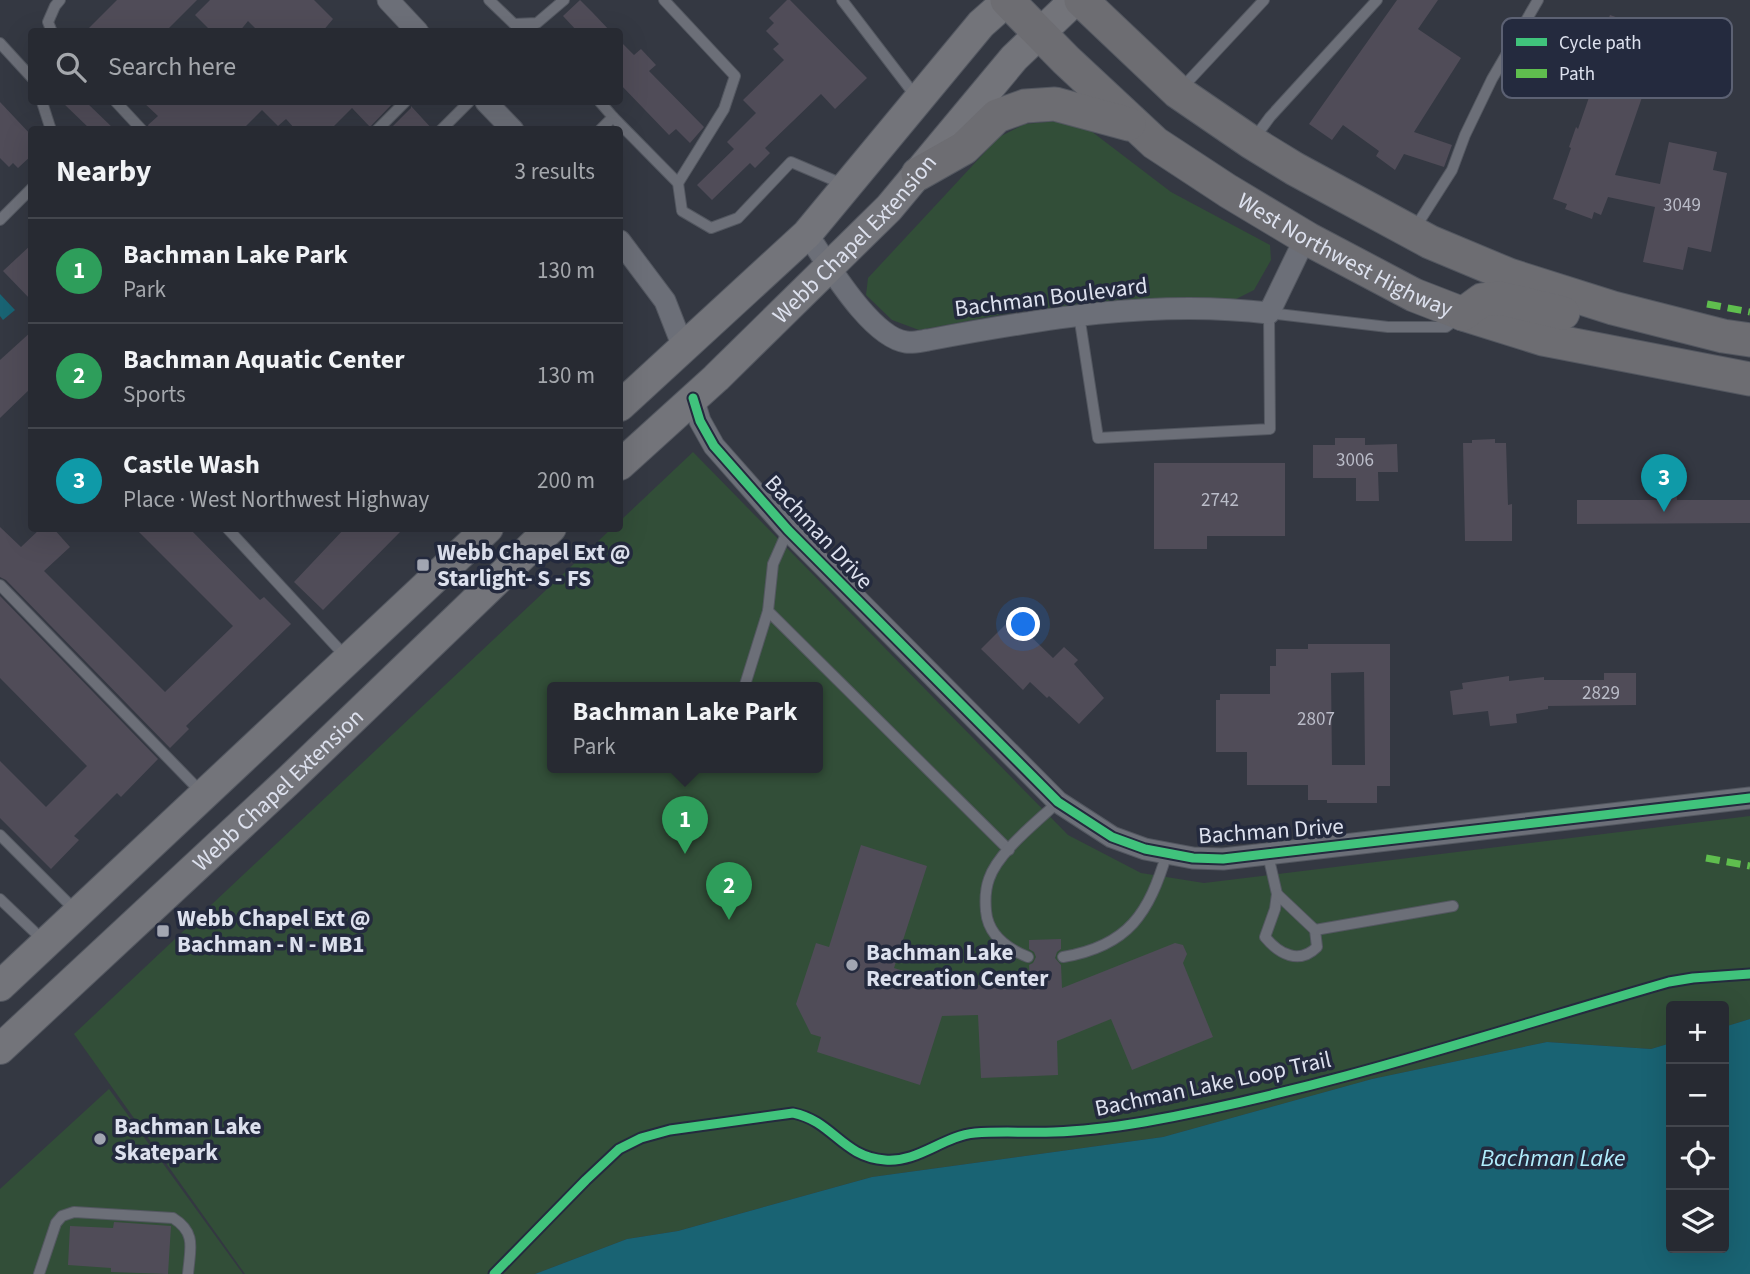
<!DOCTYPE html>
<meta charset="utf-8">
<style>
:root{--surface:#272a32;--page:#33363e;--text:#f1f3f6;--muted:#a4a7ac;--line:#43464d;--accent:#a2a6b2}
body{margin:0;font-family:"Source Sans 3",sans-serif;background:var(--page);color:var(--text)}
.controls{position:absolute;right:21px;bottom:21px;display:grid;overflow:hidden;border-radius:7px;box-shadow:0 7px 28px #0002}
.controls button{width:63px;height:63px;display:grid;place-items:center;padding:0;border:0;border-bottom:2px solid var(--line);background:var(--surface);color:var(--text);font:35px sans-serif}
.you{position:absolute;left:1024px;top:625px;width:24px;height:24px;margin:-18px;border:5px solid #fff;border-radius:50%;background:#1a73e8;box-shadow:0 0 0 10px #1a73e833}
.badge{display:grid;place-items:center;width:46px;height:46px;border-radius:50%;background:var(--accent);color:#fff;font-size:23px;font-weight:700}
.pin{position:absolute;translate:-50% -58px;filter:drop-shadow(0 2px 4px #0008)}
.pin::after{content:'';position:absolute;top:37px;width:24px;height:21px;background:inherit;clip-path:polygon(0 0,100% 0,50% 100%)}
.popup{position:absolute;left:547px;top:682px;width:276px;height:91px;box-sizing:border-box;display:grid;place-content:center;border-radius:7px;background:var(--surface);filter:drop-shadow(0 2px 5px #0005);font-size:23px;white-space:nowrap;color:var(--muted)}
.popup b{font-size:26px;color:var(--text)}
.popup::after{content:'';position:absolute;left:50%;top:100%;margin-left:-14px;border:14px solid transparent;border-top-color:var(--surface)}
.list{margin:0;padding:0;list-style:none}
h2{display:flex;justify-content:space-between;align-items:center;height:91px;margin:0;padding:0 28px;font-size:30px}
h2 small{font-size:23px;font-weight:400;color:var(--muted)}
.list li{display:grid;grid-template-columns:46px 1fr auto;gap:21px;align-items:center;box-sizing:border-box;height:105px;padding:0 28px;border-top:2px solid var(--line)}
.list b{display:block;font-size:26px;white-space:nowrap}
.list p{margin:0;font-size:23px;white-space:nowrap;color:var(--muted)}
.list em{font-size:23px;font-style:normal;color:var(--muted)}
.icon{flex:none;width:38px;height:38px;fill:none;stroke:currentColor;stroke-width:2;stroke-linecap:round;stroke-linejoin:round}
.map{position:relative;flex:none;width:1750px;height:1274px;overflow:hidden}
.search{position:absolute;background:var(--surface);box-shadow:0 7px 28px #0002;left:28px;top:28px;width:595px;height:77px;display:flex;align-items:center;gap:18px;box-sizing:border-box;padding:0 24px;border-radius:7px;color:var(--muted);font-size:26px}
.panel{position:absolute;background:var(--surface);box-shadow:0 7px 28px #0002;left:28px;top:126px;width:595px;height:406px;border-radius:7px}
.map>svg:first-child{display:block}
.green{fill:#324e38;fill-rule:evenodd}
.water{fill:#196373}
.building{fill:#504c58;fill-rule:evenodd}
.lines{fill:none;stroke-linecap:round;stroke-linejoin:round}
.service-casing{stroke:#535760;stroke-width:12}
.minor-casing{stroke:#535760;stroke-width:23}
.secondary-casing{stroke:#535760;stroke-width:32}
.primary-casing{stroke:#535760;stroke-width:35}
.service{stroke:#6c6f78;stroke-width:10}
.minor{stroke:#6c6f78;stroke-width:21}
.secondary{stroke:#73747a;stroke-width:30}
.primary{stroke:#6d6d72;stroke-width:33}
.quiet{stroke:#5fbe4e;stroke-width:7;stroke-dasharray:14 7;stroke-linecap:butt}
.cycleway-casing{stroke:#242a3e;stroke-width:13}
.cycleway{stroke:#40c37c;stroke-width:9}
.poi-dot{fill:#a2a6b2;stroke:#242a3e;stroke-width:2.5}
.labels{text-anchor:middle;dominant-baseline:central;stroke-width:7;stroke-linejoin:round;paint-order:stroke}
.number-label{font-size:19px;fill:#babcc8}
.street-label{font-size:23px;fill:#dde1ee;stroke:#242a3e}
.poi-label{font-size:23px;font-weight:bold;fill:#dde1ee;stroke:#242a3e;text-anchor:start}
.water-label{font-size:24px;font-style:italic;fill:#b0ecfc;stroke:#242a3e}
.key{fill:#242a3e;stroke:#5c6173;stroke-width:2}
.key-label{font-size:19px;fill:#dde1ee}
</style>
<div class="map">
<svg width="1750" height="1274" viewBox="0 0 1750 1274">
<rect width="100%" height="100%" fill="#343842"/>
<!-- green -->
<g class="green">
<polygon points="1058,121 1091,131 1171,192 1270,245 1271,260 1254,290 1236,299 1130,299 1020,311 919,330 892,320 866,295 868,278 999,137 1025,124"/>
<path d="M693 452 1068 835 1141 873 1204 883 1750 816V1019L1724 1027V1006H1671V1043L1651 1049 1547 1042 1372 1079 1163 1137 872 1177 678 1231 627 1239 535 1274H245L74 1034 611 529 620 528V521ZM552 688H818V768H552Z"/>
<polygon points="109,1089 243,1274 0,1274 0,1189"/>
</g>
<!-- water -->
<g class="water">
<polygon points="0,294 15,310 3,320 0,316"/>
<polygon points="1750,1019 1750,1274 535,1274 627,1239 678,1231 872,1177 1163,1137 1372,1079 1547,1042 1651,1049 1671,1043 1671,1248 1724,1248 1724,1027"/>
</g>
<!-- building -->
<g class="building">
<polygon points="117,0 197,0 165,32 85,32"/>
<polygon points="210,0 314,0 333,19 322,32 259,32 248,21 239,32 212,32 195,15"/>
<polygon points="580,0 593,13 611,32 578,32 563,16"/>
<polygon points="787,0 790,0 867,78 835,109 821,94 765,148 770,153 755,168 750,163 712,200 697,185 734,149 727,142 756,113 743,100 784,60 773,49 779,44 766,31 774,23 769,18"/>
<polygon points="1397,0 1438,0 1418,29 1461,58 1414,132 1452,145 1444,167 1404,154 1395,170 1376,156 1379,151 1343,125 1332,140 1309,124"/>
<polygon points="1610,15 1664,34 1615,175 1660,184 1669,142 1717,152 1713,170 1727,173 1711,252 1688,247 1683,270 1643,262 1655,207 1608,197 1601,215 1594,212 1592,219 1565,209 1567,204 1553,199 1571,148 1569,147 1576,127 1578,129 1610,37 1603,34"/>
<polygon points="620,41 634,55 641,49 656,65 649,71 704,127 690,143 676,129 669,135 620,84"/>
<polygon points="0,102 32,136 32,155 18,168 13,163 9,167 0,158"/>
<polygon points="62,102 86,102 115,130 91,130"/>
<polygon points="143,102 394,102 370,127 352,108 330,130 296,130 286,119 278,126 262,110 242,130 150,130 148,125 158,116"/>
<polygon points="411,106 433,130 389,130 411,108"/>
<polygon points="32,244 32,301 3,271"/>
<polygon points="32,331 32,387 0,418 0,360"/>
<polygon points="1335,438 1365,438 1365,445 1397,444 1398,472 1378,472 1379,501 1356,501 1356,478 1313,478 1313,445 1335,445"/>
<polygon points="1495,439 1495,443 1506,443 1508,505 1512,504 1512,541 1465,541 1463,443 1472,443 1472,440"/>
<polygon points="1154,463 1285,463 1285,536 1207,536 1207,549 1154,549"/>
<polygon points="1658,489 1676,489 1677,500 1750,500 1750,523 1577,524 1577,500 1658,500"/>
<polygon points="0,527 21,547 41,528 53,528 70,547 44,571 165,692 233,626 135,528 189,528 260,600 264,597 291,624 186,726 189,729 170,748 6,580 0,577"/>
<polygon points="345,528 404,528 323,610 294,582"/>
<polygon points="0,596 158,759 121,797 117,793 74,836 79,840 51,869 0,818 0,761 46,807 87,766 0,678"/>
<polygon points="1012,618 1053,658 1064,647 1078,660 1074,664 1104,698 1079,724 1049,696 1047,698 1030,682 1023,690 981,649"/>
<path d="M1308 644H1390V786H1377V803H1327V800H1308V785H1247V752H1216V700H1220V694H1270V666H1276V649H1308ZM1364 672 1365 765H1332L1331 673Z"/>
<polygon points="1604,673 1636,673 1636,705 1548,706 1548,709 1516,714 1517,723 1490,726 1488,711 1453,715 1450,691 1463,689 1462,683 1509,676 1509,681 1544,677 1544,680 1604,680"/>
<polygon points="861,845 927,866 894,968 952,986 1030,983 1029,965 1033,963 1036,957 1034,952 1029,949 1029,940 1061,939 1061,949 1057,952 1055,958 1061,965 1062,988 1175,943 1183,945 1187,954 1183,963 1213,1037 1132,1070 1111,1019 1057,1041 1058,1075 981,1078 978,1015 942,1016 920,1085 817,1052 821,1037 811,1034 796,1004 816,943 829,947"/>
<polygon points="114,1222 171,1226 168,1274 111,1272 111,1268 68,1265 70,1226 113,1228"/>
</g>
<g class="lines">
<!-- service casing -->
<g class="service-casing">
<g id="service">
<polyline points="489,0 514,24 537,23 564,0"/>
<polyline points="664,0 735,76 724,109 678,183"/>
<polyline points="842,0 917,98"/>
<polyline points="52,32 48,22 55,6 60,0"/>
<polyline points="0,43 32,78"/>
<polyline points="1180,90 1264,0"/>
<polyline points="42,102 51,130"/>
<polyline points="116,102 142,130"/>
<polyline points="613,117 678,183 682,211 711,228 738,218 791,162 845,185"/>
<polyline points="377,130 405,102"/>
<polyline points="441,130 469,102"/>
<polyline points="600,130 613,117 600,102"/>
<polyline points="1253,140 1270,117 1377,0"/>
<polyline points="0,220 32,188"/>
<polyline points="1415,228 1452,170 1465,135 1492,79 1538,0"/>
<polyline points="1079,315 1098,438 1270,429 1269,313 1388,327 1446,327 1458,318"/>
<polyline points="227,528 346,657"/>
<polyline points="788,530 773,564 768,611 1009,850"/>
<polyline points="0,585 201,792"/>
<polyline points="744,688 768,611"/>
<polyline points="0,835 77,912"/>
<path d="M1268 855 1277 894 1275 909 1265 937C1279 954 1299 965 1317 947L1315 930"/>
<polyline points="1277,894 1315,930 1453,906"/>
<polyline points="0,899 45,942"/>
<path d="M1028 957C1008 949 988 935 986 911 985 900 985 890 989 879 998 852 1037 822 1058 802"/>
<path d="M1063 957C1129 946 1149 913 1167 853"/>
<path d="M39 1274 56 1223 62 1216 74 1212 173 1218C197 1233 190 1249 188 1274"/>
</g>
</g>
<!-- minor casing -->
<g class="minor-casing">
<g id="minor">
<polyline points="388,0 418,32"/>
<polyline points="486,102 513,130"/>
<path d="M807 234C827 262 870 337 906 342 913 343 921 341 928 340 1040 319 1154 299 1269 313L1298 253 1308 239"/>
<polyline points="620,241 665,301 683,347"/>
<polyline points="693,398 700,421 714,446 788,530 1058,802 1112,837 1145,849 1193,858 1223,859 1750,798"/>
</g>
</g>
<!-- secondary casing -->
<g class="secondary-casing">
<g id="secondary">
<polyline points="620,406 807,234 981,24 1008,0"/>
<path id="s1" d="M620 465 716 378 889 208 1014 58 1075 0"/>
<polyline points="0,986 488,528"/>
<path id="s2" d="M0 1049 288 781 551 528"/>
</g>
</g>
<!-- primary casing -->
<g class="primary-casing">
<g id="primary">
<path id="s3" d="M1007 0 1066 60 1155 143 1228 191 1308 239 1414 295 1463 314 1543 339 1750 379"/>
<polyline points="1081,0 1178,92 1251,142 1295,169 1430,242 1509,275 1613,308 1723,336 1750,340"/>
<polyline points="918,174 964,148 997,116 1025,106 1055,104 1129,124"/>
<polyline points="1463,314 1482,300 1500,298 1563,313"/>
</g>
</g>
<!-- service -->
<use href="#service" class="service"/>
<!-- minor -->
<use href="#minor" class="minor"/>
<!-- secondary -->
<use href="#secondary" class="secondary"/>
<!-- primary -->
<use href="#primary" class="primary"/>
<!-- quiet -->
<g class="quiet">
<polyline points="1707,304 1750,312"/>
<polyline points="1706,858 1750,866"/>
</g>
<!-- cycleway casing -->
<g class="cycleway-casing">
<g id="cycleway">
<polyline points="693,398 700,421 714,446 788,530 1058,802 1112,837 1145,849 1193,858 1223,859 1750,798"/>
<path d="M494 1274 586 1180 619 1149 641 1138 670 1130 793 1113C833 1121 842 1157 885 1160 918 1163 943 1136 975 1133 1001 1131 1028 1133 1054 1132 1084 1131 1114 1127 1144 1122 1322 1090 1495 1032 1669 982L1693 978 1750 974"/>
</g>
</g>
<!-- cycleway -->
<use href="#cycleway" class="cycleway"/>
</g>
<!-- markers -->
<g class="poi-dot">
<rect x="416" y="558" width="14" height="14" rx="3.5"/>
<rect x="156" y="924" width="14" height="14" rx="3.5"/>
<circle cx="852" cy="965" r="7"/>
<circle cx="100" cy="1139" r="7"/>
</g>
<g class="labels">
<!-- number labels -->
<g class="number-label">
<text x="1682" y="205">3049</text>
<text x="1355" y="460">3006</text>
<text x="1220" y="500">2742</text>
<text x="1601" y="693">2829</text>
<text x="1316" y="719">2807</text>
</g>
<!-- street labels -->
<g class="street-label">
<text stroke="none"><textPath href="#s1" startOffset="326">Webb Chapel Extension</textPath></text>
<text stroke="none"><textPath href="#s3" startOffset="427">West Northwest Highway</textPath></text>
<text transform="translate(1051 297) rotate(-7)">Bachman Boulevard</text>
<text transform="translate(819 532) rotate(47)">Bachman Drive</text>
<text stroke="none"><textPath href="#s2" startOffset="380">Webb Chapel Extension</textPath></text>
<text transform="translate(1271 831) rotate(-4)">Bachman Drive</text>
<text transform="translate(1213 1084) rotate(-12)">Bachman Lake Loop Trail</text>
</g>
<!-- poi labels -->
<g class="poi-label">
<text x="437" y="552">Webb Chapel Ext @<tspan x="437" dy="26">Starlight- S - FS</tspan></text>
<text x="177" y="918">Webb Chapel Ext @<tspan x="177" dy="26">Bachman - N - MB1</tspan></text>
<text x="866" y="952">Bachman Lake<tspan x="866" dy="26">Recreation Center</tspan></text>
<text x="114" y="1126">Bachman Lake<tspan x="114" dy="26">Skatepark</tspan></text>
</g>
<!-- water labels -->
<g class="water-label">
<text x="1553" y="1158">Bachman Lake</text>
</g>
</g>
<!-- legend -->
<rect x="1502" y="18" width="230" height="80" rx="10" class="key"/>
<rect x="1516" y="38" width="31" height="8" fill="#40c37c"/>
<rect x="1516" y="69" width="31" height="9" fill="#5fbe4e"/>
<g class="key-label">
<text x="1559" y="49">Cycle path</text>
<text x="1559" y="80">Path</text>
</g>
</svg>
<div class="controls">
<button>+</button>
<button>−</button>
<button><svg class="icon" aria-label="locate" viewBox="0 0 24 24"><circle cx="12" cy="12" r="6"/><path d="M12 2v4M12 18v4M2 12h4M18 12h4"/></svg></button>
<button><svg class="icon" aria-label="layers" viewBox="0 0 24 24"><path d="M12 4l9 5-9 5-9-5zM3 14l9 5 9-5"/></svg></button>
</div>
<div class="you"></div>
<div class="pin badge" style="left:685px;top:854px;background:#2e9e5b">1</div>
<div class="popup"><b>Bachman Lake Park</b>Park</div>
<div class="pin badge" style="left:729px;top:920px;background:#2e9e5b">2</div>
<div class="pin badge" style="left:1664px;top:512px;background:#0f9aa8">3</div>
<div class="search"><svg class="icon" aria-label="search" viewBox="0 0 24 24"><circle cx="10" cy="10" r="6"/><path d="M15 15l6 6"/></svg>Search here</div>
<section class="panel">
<h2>Nearby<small>3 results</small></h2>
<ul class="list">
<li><span class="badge" style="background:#2e9e5b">1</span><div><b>Bachman Lake Park</b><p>Park</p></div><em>130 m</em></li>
<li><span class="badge" style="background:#2e9e5b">2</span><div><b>Bachman Aquatic Center</b><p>Sports</p></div><em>130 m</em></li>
<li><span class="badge" style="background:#0f9aa8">3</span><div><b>Castle Wash</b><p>Place · West Northwest Highway</p></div><em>200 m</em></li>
</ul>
</section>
</div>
